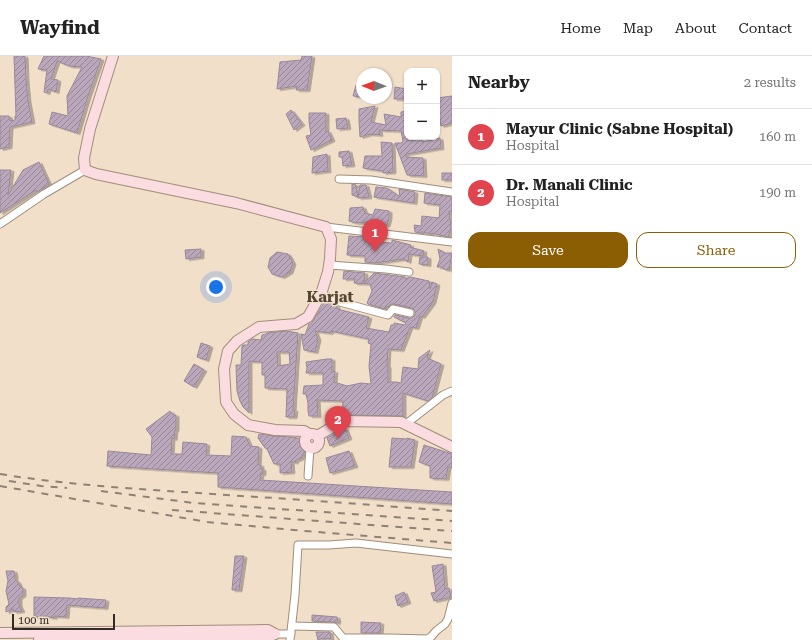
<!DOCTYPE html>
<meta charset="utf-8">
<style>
:root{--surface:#fff;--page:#f2f2f2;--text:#222;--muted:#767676;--line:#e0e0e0;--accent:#8c5e03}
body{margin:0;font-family:"Roboto Serif",serif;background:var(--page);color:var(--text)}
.controls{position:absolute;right:12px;top:12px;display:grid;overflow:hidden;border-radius:8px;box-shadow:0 1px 3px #0004}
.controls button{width:36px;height:36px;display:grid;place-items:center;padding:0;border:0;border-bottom:1px solid var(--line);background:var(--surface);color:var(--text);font:20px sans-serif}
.compass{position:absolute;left:356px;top:12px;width:36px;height:36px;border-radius:50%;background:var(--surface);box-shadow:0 1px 3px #0004;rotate:271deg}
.scale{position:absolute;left:12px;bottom:10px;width:103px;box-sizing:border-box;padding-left:4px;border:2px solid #322b23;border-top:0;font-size:11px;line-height:14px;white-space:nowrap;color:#322b23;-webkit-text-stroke:3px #f2dfca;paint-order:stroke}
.you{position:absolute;left:216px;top:231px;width:14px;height:14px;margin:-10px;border:3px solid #fff;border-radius:50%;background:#1a73e8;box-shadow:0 0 0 6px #1a73e833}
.badge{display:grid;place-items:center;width:26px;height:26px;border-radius:50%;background:var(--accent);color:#fff;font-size:13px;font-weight:700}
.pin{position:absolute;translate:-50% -33px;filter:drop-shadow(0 1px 2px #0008)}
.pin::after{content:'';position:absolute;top:21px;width:14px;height:12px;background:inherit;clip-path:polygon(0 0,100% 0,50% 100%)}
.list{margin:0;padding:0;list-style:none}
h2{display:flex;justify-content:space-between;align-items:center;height:52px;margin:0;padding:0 16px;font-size:17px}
h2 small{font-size:13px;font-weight:400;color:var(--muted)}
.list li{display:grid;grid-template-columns:26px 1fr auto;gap:12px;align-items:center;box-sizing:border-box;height:56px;padding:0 16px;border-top:1px solid var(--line)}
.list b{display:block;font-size:15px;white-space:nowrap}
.list p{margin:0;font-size:13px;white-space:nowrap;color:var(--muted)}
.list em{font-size:13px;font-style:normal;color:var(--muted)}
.actions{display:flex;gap:8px;padding:12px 16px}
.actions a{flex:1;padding:9px 0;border:1px solid var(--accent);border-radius:12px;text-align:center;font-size:14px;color:var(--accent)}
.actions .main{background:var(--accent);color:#fff}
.map{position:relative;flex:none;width:452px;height:584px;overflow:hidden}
header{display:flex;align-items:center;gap:24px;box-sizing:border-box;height:56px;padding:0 20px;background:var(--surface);border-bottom:1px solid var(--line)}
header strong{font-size:19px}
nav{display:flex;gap:22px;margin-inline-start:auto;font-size:14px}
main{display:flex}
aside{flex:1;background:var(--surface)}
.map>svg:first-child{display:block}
.building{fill:url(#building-hatch);stroke:#99879a;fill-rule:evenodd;filter:url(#shadow)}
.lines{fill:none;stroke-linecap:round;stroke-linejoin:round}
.street-casing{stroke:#9f8e7a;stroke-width:9}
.secondary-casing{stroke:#9f8e7a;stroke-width:12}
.street{stroke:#fff;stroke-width:7}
.secondary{stroke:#fbdce1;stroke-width:10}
.rail{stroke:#8f8274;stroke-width:2;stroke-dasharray:7 7;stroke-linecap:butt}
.labels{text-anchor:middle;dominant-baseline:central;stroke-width:3;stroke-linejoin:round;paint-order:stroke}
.district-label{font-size:15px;font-weight:bold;fill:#554634;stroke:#f2dfca}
</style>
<header>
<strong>Wayfind</strong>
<nav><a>Home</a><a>Map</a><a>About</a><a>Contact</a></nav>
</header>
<main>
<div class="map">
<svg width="452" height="584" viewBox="0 0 452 584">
<defs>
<pattern id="building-hatch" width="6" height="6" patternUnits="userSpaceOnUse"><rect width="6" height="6" fill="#baa7bb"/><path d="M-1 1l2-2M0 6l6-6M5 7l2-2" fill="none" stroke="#988898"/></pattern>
<filter id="shadow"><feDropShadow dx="3" dy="1.5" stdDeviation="0" flood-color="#0004"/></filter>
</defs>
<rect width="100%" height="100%" fill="#f2dfca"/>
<!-- building -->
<g class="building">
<polygon points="14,0 25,0 26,24 28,45 32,66 10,71 9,91 0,93 0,60 9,60 10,65 15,64 15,60 16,60"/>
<polygon points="44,0 86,0 101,3 88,40 77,77 49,68 52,56 68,60 67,40 82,11 69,10 57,5 51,23 58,24 56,36 48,33 47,37 44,36 47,14 38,13"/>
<polygon points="302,0 312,0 307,34 296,34 297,30 277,33 280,6 301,4"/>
<polygon points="362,27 362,41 353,40 356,29"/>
<polygon points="395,31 407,33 407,43 394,43"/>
<polygon points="452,40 452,67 441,70 437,47 437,42"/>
<polygon points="375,50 371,66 386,69 384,58 401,61 401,56 407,55 407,85 421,83 422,86 440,82 441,92 406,98 406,101 423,102 424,120 407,119 395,87 402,87 402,86 403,85 401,75 379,74 380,79 370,78 360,81 359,65 359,53"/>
<polygon points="291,54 302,68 294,74 286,58"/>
<polygon points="309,57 326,57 326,76 328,75 332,84 311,94 306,80 311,79 309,65"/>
<polygon points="346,62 348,72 337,73 336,63"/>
<polygon points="381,86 392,87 393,116 383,117 383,115 363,112 365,100 382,100"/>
<polygon points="349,95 352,109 343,110 342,101 339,101 339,96"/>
<polygon points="327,98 328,115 312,117 313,101"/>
<polygon points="39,106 49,128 37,136 36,134 0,157 0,114 11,114 8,139 23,114"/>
<rect x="442" y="117" width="10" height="7"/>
<polygon points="352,128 356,129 358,141 352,139"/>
<polygon points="360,129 366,129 369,141 358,142"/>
<polygon points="376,131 387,132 400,141 399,133 415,136 414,147 374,141"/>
<polygon points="425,137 452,141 452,156 449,155 451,172 448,181 432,177 431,178 422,176 420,177 415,176 414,169 421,170 422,160 439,162 440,149 424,147"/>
<polygon points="363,151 365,157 373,159 375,153 389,155 389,162 387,169 380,169 370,165 366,166 356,167 349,165 350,152"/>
<polygon points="349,180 364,181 364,185 392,187 392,184 411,189 410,191 424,195 423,200 409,198 408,206 403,203 375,207 365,206 365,200 347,199"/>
<polygon points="201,193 201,201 186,203 185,194"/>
<polygon points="438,193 445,197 452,197 449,214 443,213 443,211 437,211 440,203"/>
<polygon points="277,196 288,198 293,207 290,216 282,221 272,218 268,211 270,202"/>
<polygon points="420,201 428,201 428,209 419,208"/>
<polygon points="344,215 365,217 364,227 374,217 405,221 405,223 410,221 429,225 430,233 432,226 437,228 433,246 422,261 420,260 416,272 410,271 401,294 388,293 387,310 388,310 388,326 396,326 401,327 403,311 418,313 419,302 430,294 427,302 441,308 432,342 428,345 403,337 403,360 342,359 343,345 317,344 318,360 309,360 308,355 308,347 306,338 303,338 304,330 323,329 323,317 306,317 307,312 306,306 327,303 332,303 332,316 335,315 334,326 347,330 361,327 371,328 369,310 371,288 368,287 369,283 331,275 330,277 315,275 318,283 315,296 304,294 301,278 305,279 309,268 311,268 324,247 327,246 337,250 337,253 369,261 366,272 389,276 391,269 394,269 394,267 405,269 406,267 394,261 395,259 409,262 412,262 415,259 415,255 412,252 394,248 391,248 388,251 386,251 385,253 368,248 367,247 372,235 370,228 354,227 355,223 343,223"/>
<path d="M286 275 298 277 293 354H295L294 361H286L287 333 265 332V319H262V306L249 305V357L243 351 240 345 237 335 236 309H241L242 290 243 289H248V286L252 283 261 284 262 279 266 278 267 277ZM277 296H289L290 308 278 310Z"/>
<polygon points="201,287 210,290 206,304 197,301"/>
<polygon points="194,308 204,314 194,331 184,325"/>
<polygon points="170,355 173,359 176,359 176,374 175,374 174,383 172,382 171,398 182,398 183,386 207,388 206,399 231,400 232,380 246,381 250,390 259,391 258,409 261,409 261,413 263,413 263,418 261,418 260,424 452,436 452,448 218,431 218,417 107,410 108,395 151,399 152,381 146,373"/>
<polygon points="345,372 349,382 330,390 327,382"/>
<polygon points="259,378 274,380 291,381 304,383 305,395 301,402 295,405 296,406 291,406 292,416 280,417 280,408 274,408 267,393 265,392 258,382"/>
<polygon points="392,382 407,383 407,382 415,384 411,411 389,411"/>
<polygon points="424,389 452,398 452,409 451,412 448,411 446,423 430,422 430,410 419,406"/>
<polygon points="349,395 355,410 330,417 326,402"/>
<polygon points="235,500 244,500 239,534 232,534"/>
<polygon points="443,508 445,533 449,532 451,541 434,545 431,537 436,536 432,510"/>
<polygon points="6,515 14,515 15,519 15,524 18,526 20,531 23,532 23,539 19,542 19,549 22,555 14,556 13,553 6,556 6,551 9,548 6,535 8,525"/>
<polygon points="404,536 408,546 398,550 395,540"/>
<polygon points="34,541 69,542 78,543 78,542 106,544 105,552 67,549 66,561 54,560 54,562 45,560 34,561"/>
<polygon points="312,559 337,561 338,565 337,567 334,566 312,565"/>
<polygon points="361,566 381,567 380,577 361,577"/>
<polygon points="316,576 330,576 331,583 323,582 318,584"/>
</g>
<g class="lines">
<!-- street casing -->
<g class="street-casing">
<g id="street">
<polyline points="339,123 371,124 452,136"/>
<polyline points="0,168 44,138 85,114"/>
<polyline points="326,171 452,186"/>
<polyline points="329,209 386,213 409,216"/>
<polyline points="321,238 340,246 388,259 393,253 410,257"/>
<polyline points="406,368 443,339 452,335"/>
<polyline points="308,420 310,392"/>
<polyline points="292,570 334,571 343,582 389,582 427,583 431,581 436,575 445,568 448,563 452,547"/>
<polyline points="275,578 291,578"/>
<polyline points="290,584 295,539 298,489 329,489 356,487 452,498"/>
</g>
</g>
<!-- secondary casing -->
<g class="secondary-casing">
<g id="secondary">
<polyline points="113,0 90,73 84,102 85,114 96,118 236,147 326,171 331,183 330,203 328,216 321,238 308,261 296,268 259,271 237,285 228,295 224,313 226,346 234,358 248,369 275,374 304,375 309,378"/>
<circle cx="312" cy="385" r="7"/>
<polyline points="317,380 343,365 401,366 452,391"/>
<polyline points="0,577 268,574 275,578"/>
<polyline points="39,584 268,581 275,578"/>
</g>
</g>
<!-- street -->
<use href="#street" class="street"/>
<!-- secondary -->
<use href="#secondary" class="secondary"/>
<!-- rail -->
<g class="rail">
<path d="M0 418C80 431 161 434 241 440 311 444 382 450 452 455"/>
<polyline points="9,425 41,430 67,432"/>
<polyline points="0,430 207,466 305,475 452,487"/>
<polyline points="101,435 194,447 452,465"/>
<polyline points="172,454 452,475"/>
</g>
</g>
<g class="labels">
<!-- district labels -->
<g class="district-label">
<text x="330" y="241">Karjat</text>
</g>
</g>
</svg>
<div class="controls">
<button>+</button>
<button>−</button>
</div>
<svg class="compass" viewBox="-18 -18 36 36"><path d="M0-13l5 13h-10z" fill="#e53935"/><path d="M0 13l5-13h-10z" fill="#767676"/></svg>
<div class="scale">100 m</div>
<div class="you"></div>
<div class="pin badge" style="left:375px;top:196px;background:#e0444e">1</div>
<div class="pin badge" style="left:338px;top:383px;background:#e0444e">2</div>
</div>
<aside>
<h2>Nearby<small>2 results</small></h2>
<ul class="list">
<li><span class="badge" style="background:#e0444e">1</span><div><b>Mayur Clinic (Sabne Hospital)</b><p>Hospital</p></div><em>160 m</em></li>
<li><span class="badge" style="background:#e0444e">2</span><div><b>Dr. Manali Clinic</b><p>Hospital</p></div><em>190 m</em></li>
</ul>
<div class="actions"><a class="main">Save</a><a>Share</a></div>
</aside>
</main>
